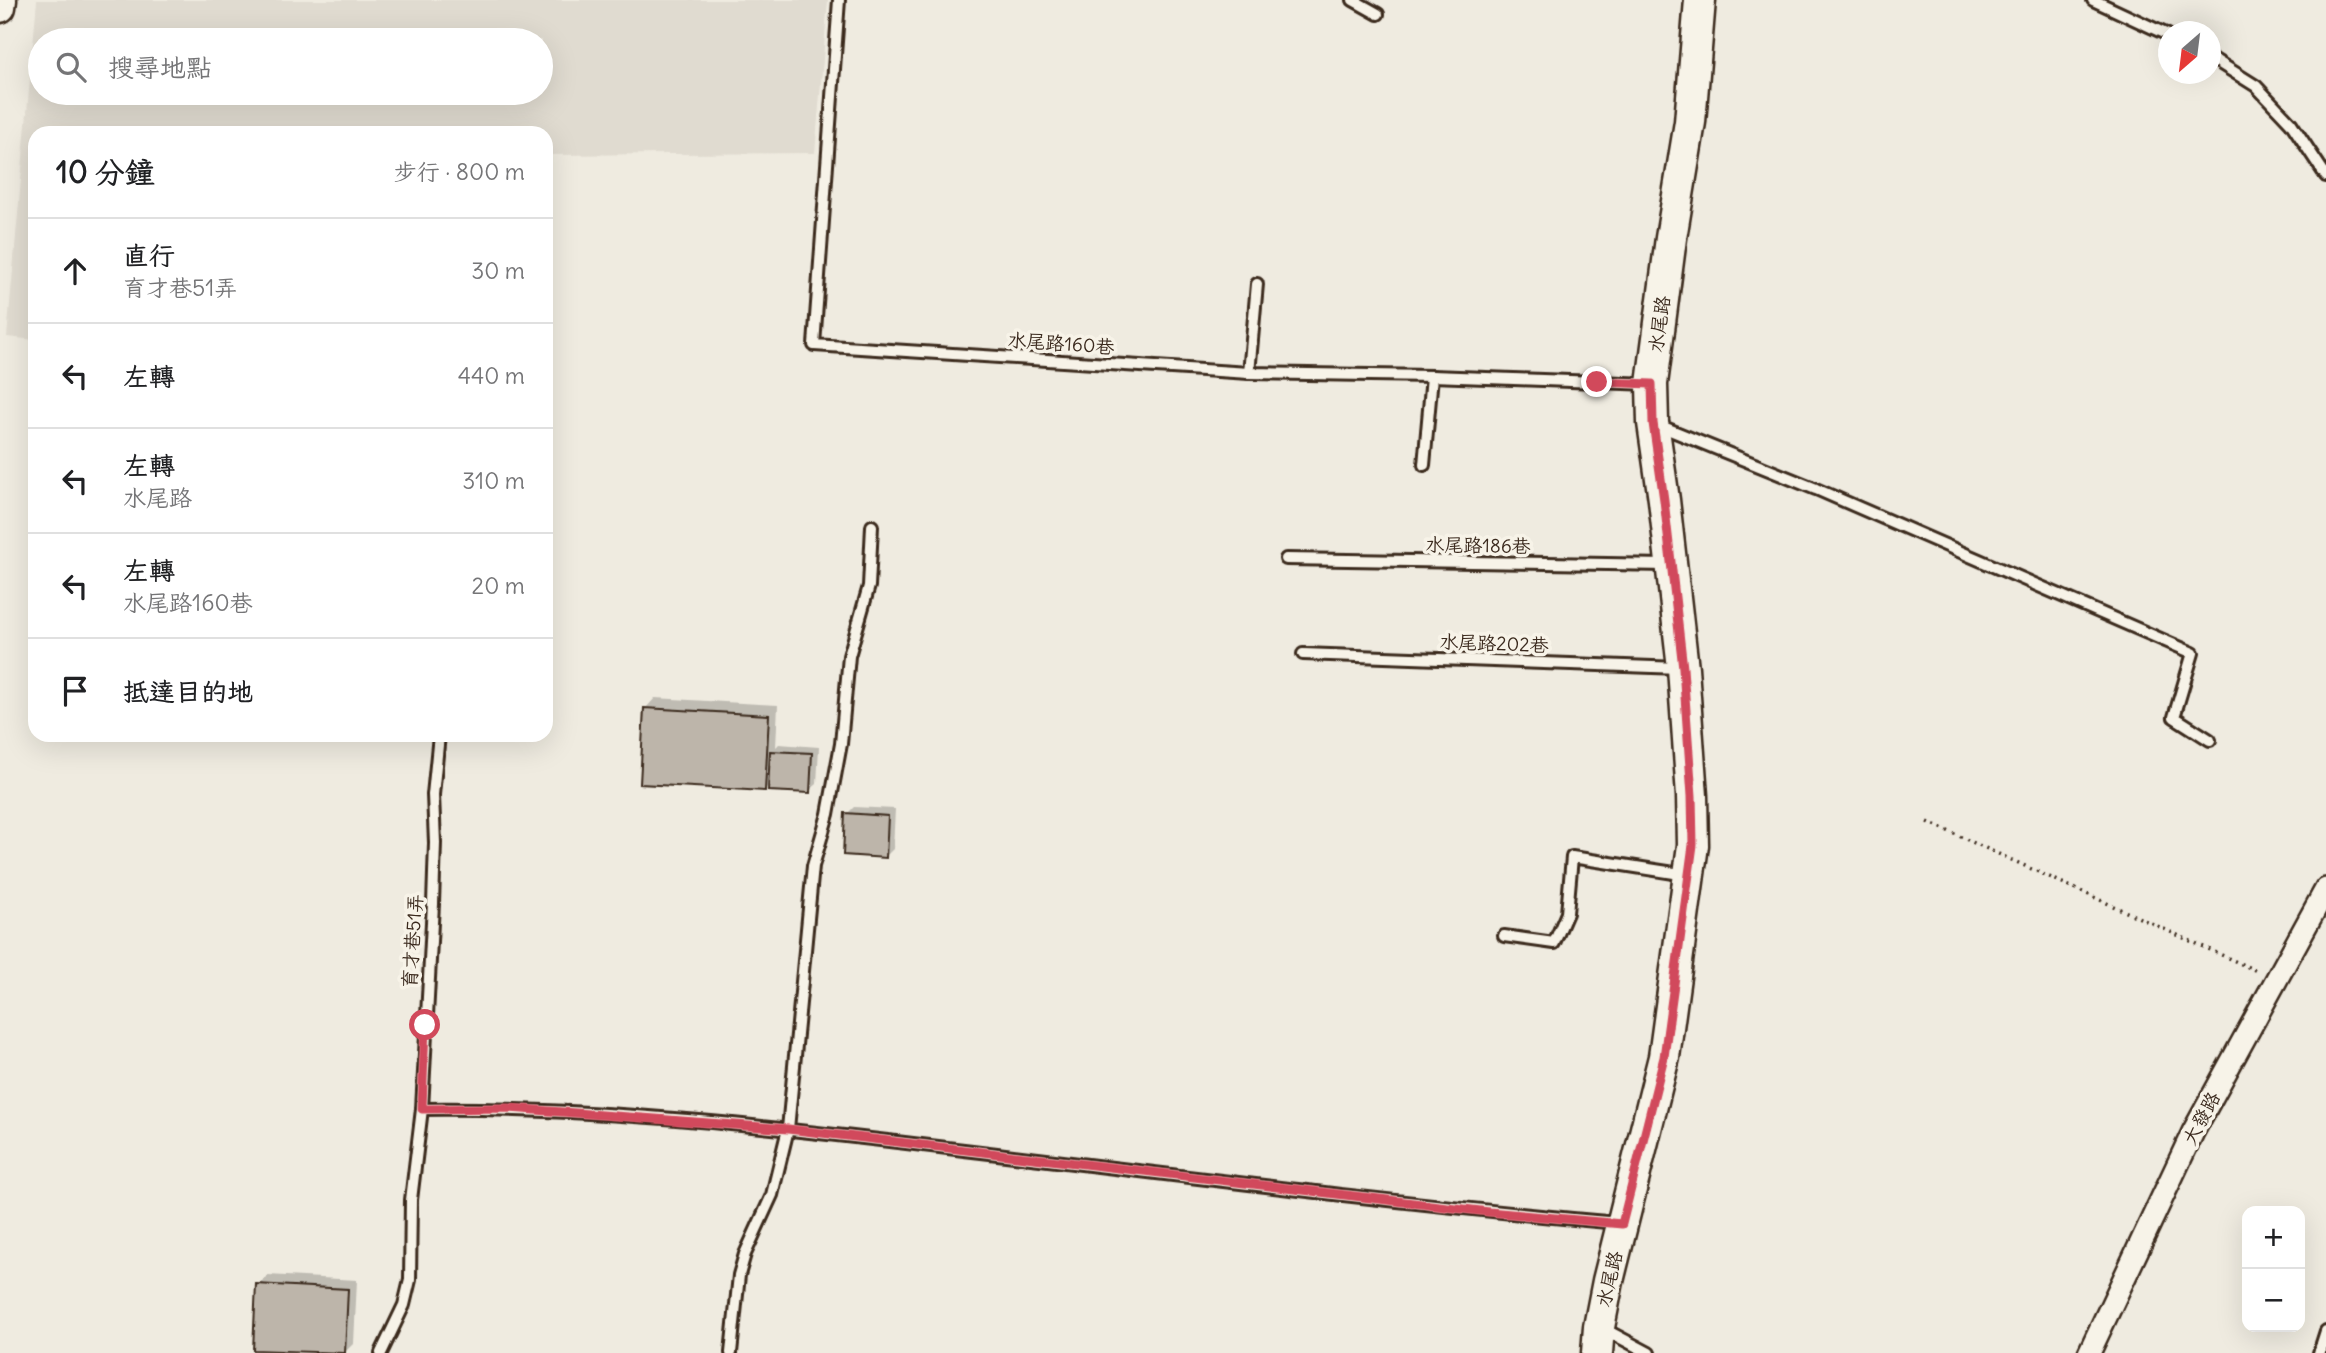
<!DOCTYPE html>
<html lang="zh-TW">
<meta charset="utf-8">
<style>
:root{--surface:#fff;--page:#f2f2f2;--text:#202124;--muted:#757577;--line:#e0e0e0}
body{margin:0;font-family:Delius,"LXGW WenKai TC",sans-serif;background:var(--page);color:var(--text)}
.controls{position:absolute;right:21px;bottom:21px;display:grid;overflow:hidden;border-radius:14px;box-shadow:0 7px 28px #0002}
.controls button{width:63px;height:63px;display:grid;place-items:center;padding:0;border:0;border-bottom:2px solid var(--line);background:var(--surface);color:var(--text);font:35px sans-serif}
.compass{position:absolute;left:2158px;top:21px;width:63px;height:63px;border-radius:50%;background:var(--surface);box-shadow:0 7px 28px #0002;rotate:208deg}
.stop{position:absolute;width:21px;height:21px;margin:-16px;border:5px solid #d1495b;border-radius:50%;background:#fff}
.stop.end{background:#d1495b;border-color:#fff;box-shadow:0 2px 7px #0008}
.list{margin:0;padding:0;list-style:none}
h2{display:flex;justify-content:space-between;align-items:center;height:91px;margin:0;padding:0 28px;font-size:30px}
h2 small{font-size:23px;font-weight:400;color:var(--muted)}
.list li{display:grid;grid-template-columns:46px 1fr auto;gap:21px;align-items:center;box-sizing:border-box;height:105px;padding:0 28px;border-top:2px solid var(--line)}
.list b{display:block;font-size:26px;white-space:nowrap}
.list p{margin:0;font-size:23px;white-space:nowrap;color:var(--muted)}
.list em{font-size:23px;font-style:normal;color:var(--muted)}
.icon{flex:none;width:38px;height:38px;fill:none;stroke:currentColor;stroke-width:2;stroke-linecap:round;stroke-linejoin:round}
.map{position:relative;flex:none;width:2326px;height:1353px;overflow:hidden}
.search{position:absolute;background:var(--surface);box-shadow:0 7px 28px #0002;left:28px;top:28px;width:525px;height:77px;display:flex;align-items:center;gap:18px;box-sizing:border-box;padding:0 24px;border-radius:38px;color:var(--muted);font-size:26px}
.panel{position:absolute;background:var(--surface);box-shadow:0 7px 28px #0002;left:28px;top:126px;width:525px;height:616px;border-radius:21px}
.map>svg:first-child{display:block}
.built{fill:#e0dbd0;fill-rule:evenodd}
.shadow{fill:#0003}
.building{fill:#bdb5aa;stroke:#3b2a1e;stroke-width:2}
.lines{fill:none;stroke-linecap:round;stroke-linejoin:round}
.lane-casing{stroke:#3b2a1e;stroke-width:16}
.street-casing{stroke:#3b2a1e;stroke-width:26}
.secondary-casing{stroke:#3b2a1e;stroke-width:35}
.path{stroke:#3b2a1e;stroke-width:3.5;stroke-dasharray:2 5;stroke-linecap:butt}
.lane{stroke:#f7f3e8;stroke-width:10}
.street{stroke:#f7f3e8;stroke-width:21}
.secondary{stroke:#f7f3e8;stroke-width:30}
.route{stroke:#d1495b;stroke-width:9}
.labels{text-anchor:middle;dominant-baseline:central;stroke-width:7;stroke-linejoin:round;paint-order:stroke}
.street-label{font-size:19px;fill:#3b2a1e;stroke:#f7f3e8}
</style>
<div class="map">
<svg width="2326" height="1353" viewBox="0 0 2326 1353">
<rect width="100%" height="100%" fill="#efebe0"/>
<filter id="ink" filterUnits="userSpaceOnUse"><feTurbulence type="fractalNoise" baseFrequency=".0143" numOctaves="2"/><feDisplacementMap in="SourceGraphic" scale="14" xChannelSelector="R" yChannelSelector="G"/><feConvolveMatrix kernelMatrix="1 2 1 2 8 2 1 2 1" color-interpolation-filters="sRGB"/></filter>
<g filter="url(#ink)">
<!-- built -->
<path class="built" d="M37 0H828L815 153 546 155V133H35V340L7 337ZM40 40H541V93H40Z"/>
<!-- shadow -->
<g class="shadow">
<polygon points="655,698 778,705 776,747 779,744 819,747 817,784 809,791 770,784 764,790 646,708"/>
<polygon points="854,807 895,809 893,849 886,856 847,814"/>
<polygon points="268,1275 357,1280 354,1343 344,1353 255,1348 258,1285"/>
</g>
<!-- building -->
<g class="building">
<polygon points="644,708 769,715 765,791 640,784"/>
<polygon points="770,751 812,753 810,793 768,791"/>
<polygon points="845,813 888,816 886,858 843,855"/>
<polygon points="256,1284 348,1289 345,1353 253,1350"/>
</g>
<g class="lines">
<!-- lane casing -->
<g class="lane-casing">
<g id="lane">
<polyline points="839,0 814,345 1249,373 1432,376 1651,384"/>
<polyline points="1353,0 1378,14"/>
<polyline points="2093,0 2168,35"/>
<polyline points="2210,57 2256,86 2291,123 2326,176"/>
<polyline points="1249,373 1257,284"/>
<polyline points="1658,425 1816,489 2193,653 2174,717 2210,740"/>
<polyline points="1424,465 1432,376"/>
<polyline points="1286,559 1668,565"/>
<polyline points="1303,654 1680,668"/>
<polyline points="1504,936 1554,943 1567,913 1572,857 1687,875"/>
<path d="M422 1109C603 1107 784 1128 964 1150 1182 1176 1400 1204 1619 1223"/>
<polyline points="1602,1328 1649,1353"/>
<polyline points="381,1353 404,1305 410,1280 411,1200 422,1109 433,904 435,843 433,795 439,735"/>
<polyline points="731,1353 739,1275 745,1254 772,1195 788,1129 813,866 828,814 841,744 849,656 869,586 872,526"/>
<polyline points="2319,1353 2326,1331"/>
</g>
</g>
<!-- street casing -->
<g class="street-casing">
<polyline id="street" points="2089,1353 2193,1132 2326,889"/>
</g>
<!-- secondary casing -->
<g class="secondary-casing">
<g id="secondary">
<polyline points="0,7 1,0"/>
<polyline points="1597,1353 1599,1327 1608,1281 1664,1057 1693,845 1692,796 1683,668 1664,500 1653,423 1652,384 1671,238 1690,122 1700,0"/>
</g>
</g>
<!-- path -->
<polyline class="path" points="1928,822 2259,972"/>
<!-- lane -->
<use href="#lane" class="lane"/>
<!-- street -->
<use href="#street" class="street"/>
<!-- secondary -->
<use href="#secondary" class="secondary"/>
</g>
</g>
<g class="lines" filter="url(#ink)">
<!-- route -->
<polyline class="route" points="425,1025 422,1109 509,1108 788,1129 1489,1212 1622,1224 1664,1057 1693,845 1692,796 1683,668 1664,500 1653,423 1652,384 1597,382"/>
</g>
<g class="labels">
<!-- street labels -->
<g class="street-label">
<text transform="translate(1659 324) rotate(-82)">水尾路</text>
<text transform="translate(1061 343) rotate(4)">水尾路160巷</text>
<text transform="translate(1478 545) rotate(1)">水尾路186巷</text>
<text transform="translate(1494 643) rotate(2)">水尾路202巷</text>
<text transform="translate(412 941) rotate(-86)">育才巷51弄</text>
<text transform="translate(2201 1118) rotate(-62)">大發路</text>
<text transform="translate(1609 1279) rotate(-77)">水尾路</text>
</g>
</g>
</svg>
<div class="controls">
<button>+</button>
<button>−</button>
</div>
<svg class="compass" viewBox="-18 -18 36 36"><path d="M0-13l5 13h-10z" fill="#e53935"/><path d="M0 13l5-13h-10z" fill="#757577"/></svg>
<div class="stop" style="left:425px;top:1025px"></div>
<div class="stop end" style="left:1597px;top:382px"></div>
<div class="search"><svg class="icon" aria-label="search" viewBox="0 0 24 24"><circle cx="10" cy="10" r="6"/><path d="M15 15l6 6"/></svg>搜尋地點</div>
<section class="panel">
<h2>10 分鐘<small>步行 · 800 m</small></h2>
<ul class="list">
<li><svg class="icon" aria-label="ahead" viewBox="0 0 24 24"><path d="M12 20V5M6 11l6-6 6 6"/></svg><div><b>直行</b><p>育才巷51弄</p></div><em>30 m</em></li>
<li><svg class="icon" aria-label="left" viewBox="0 0 24 24"><path d="M17 20v-9H6M10 6l-5 5 5 5"/></svg><div><b>左轉</b></div><em>440 m</em></li>
<li><svg class="icon" aria-label="left" viewBox="0 0 24 24"><path d="M17 20v-9H6M10 6l-5 5 5 5"/></svg><div><b>左轉</b><p>水尾路</p></div><em>310 m</em></li>
<li><svg class="icon" aria-label="left" viewBox="0 0 24 24"><path d="M17 20v-9H6M10 6l-5 5 5 5"/></svg><div><b>左轉</b><p>水尾路160巷</p></div><em>20 m</em></li>
<li><svg class="icon" aria-label="arrive" viewBox="0 0 24 24"><path d="M6 21V4h12l-3 4 3 4H6"/></svg><div><b>抵達目的地</b></div></li>
</ul>
</section>
</div>
